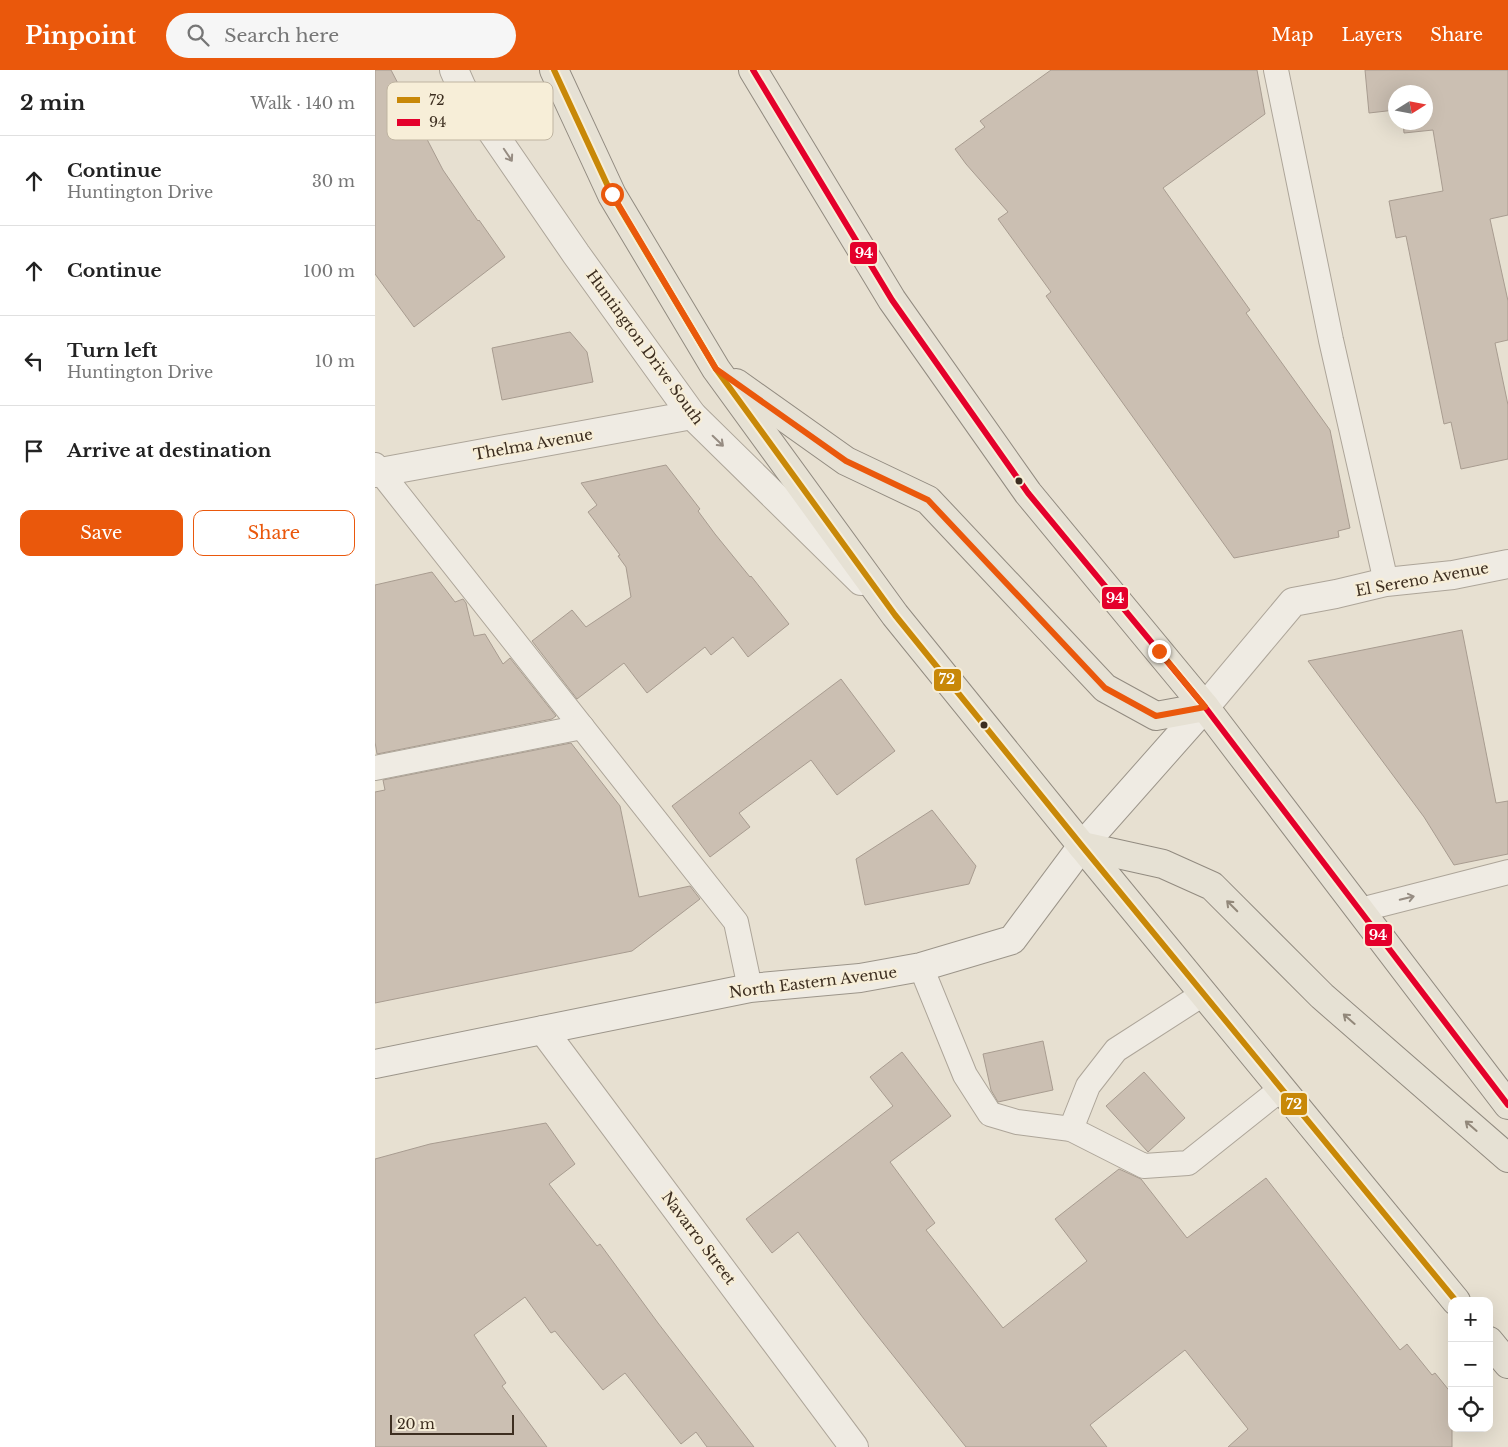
<!DOCTYPE html>
<meta charset="utf-8">
<style>
:root{--surface:#fff;--page:#f6f6f6;--text:#222;--muted:#767676;--line:#e0e0e0;--accent:#ea580c}
body{margin:0;font-family:"Libre Baskerville",serif;background:var(--page);color:var(--text)}
.controls{position:absolute;right:15px;bottom:15px;display:grid;overflow:hidden;border-radius:10px;box-shadow:0 5px 20px #0002}
.controls button{width:45px;height:45px;display:grid;place-items:center;padding:0;border:0;border-bottom:1px solid var(--line);background:var(--surface);color:var(--text);font:25px sans-serif}
.compass{position:absolute;left:1013px;top:15px;width:45px;height:45px;border-radius:50%;background:var(--surface);box-shadow:0 5px 20px #0002;rotate:79deg}
.scale{position:absolute;left:15px;bottom:12px;width:124px;box-sizing:border-box;padding-left:5px;border:2px solid #3d2e20;border-top:0;font-size:14px;line-height:18px;white-space:nowrap;color:#3d2e20;-webkit-text-stroke:4px #f7eed8;paint-order:stroke}
.stop{position:absolute;width:15px;height:15px;margin:-11px;border:4px solid #ea580c;border-radius:50%;background:#fff}
.stop.end{background:#ea580c;border-color:#fff;box-shadow:0 1px 5px #0008}
.list{margin:0;padding:0;list-style:none}
h2{display:flex;justify-content:space-between;align-items:center;height:65px;margin:0;padding:0 20px;font-size:21px}
h2 small{font-size:16px;font-weight:400;color:var(--muted)}
.list li{display:grid;grid-template-columns:32px 1fr auto;gap:15px;align-items:center;box-sizing:border-box;height:90px;padding:0 20px;border-top:1px solid var(--line)}
.list b{display:block;font-size:19px;white-space:nowrap}
.list p{margin:0;font-size:16px;white-space:nowrap;color:var(--muted)}
.list em{font-size:16px;font-style:normal;color:var(--muted)}
.actions{display:flex;gap:10px;padding:15px 20px}
.actions a{flex:1;padding:11px 0;border:1px solid var(--accent);border-radius:10px;text-align:center;font-size:18px;color:var(--accent)}
.actions .main{background:var(--accent);color:#fff}
.icon{flex:none;width:28px;height:28px;fill:none;stroke:currentColor;stroke-width:2;stroke-linecap:round;stroke-linejoin:round}
.map{position:relative;flex:none;width:1133px;height:1377px;overflow:hidden}
header{display:flex;align-items:center;gap:30px;box-sizing:border-box;height:70px;padding:0 25px;background:var(--accent);color:#fff}
header strong{font-size:24px}
nav{display:flex;gap:28px;margin-inline-start:auto;font-size:18px}
.search{width:350px;height:45px;background:var(--page);display:flex;align-items:center;gap:12px;box-sizing:border-box;padding:0 18px;border-radius:28px;color:var(--muted);font-size:19px}
main{display:flex}
aside{flex:1;background:var(--surface)}
.map>svg:first-child{display:block}
.building{fill:#cbbfb2;stroke:#a89c90}
.lines{fill:none;stroke-linecap:round;stroke-linejoin:round}
.service-casing{stroke:#ada599;stroke-width:26}
.minor-casing{stroke:#ada599;stroke-width:30}
.secondary-casing{stroke:#9c958a;stroke-width:30}
.primary-casing{stroke:#928b80;stroke-width:30}
.service{stroke:#efebe3;stroke-width:24}
.minor{stroke:#efebe3;stroke-width:28}
.secondary{stroke:#efebe3;stroke-width:28}
.primary{stroke:#e6e1d4;stroke-width:28}
.bus-1-casing{stroke:#f7eed8;stroke-width:10}
.bus-2-casing{stroke:#f7eed8;stroke-width:10}
.bus-1{stroke:#c88808;stroke-width:6}
.bus-2{stroke:#e4002b;stroke-width:6}
.oneway{stroke:#968c82}
.oneway2{stroke:#92887a}
.route{stroke:#ea580c;stroke-width:6}
.bus-dot{fill:#3d2e20;stroke:#f7eed8;stroke-width:2}
.labels{text-anchor:middle;dominant-baseline:central;stroke-width:4.5;stroke-linejoin:round;paint-order:stroke}
.street-label{font-size:15px;fill:#3d2e20;stroke:#f7eed8}
.key{fill:#f7eed8;stroke:#bfb4a1;stroke-width:1}
.key-label{font-size:14px;fill:#3d2e20}
.line-badge{stroke:#f7eed8;stroke-width:2}
.badge-label{font-size:14px;text-anchor:middle;font-weight:bold;fill:#fff}
</style>
<header>
<strong>Pinpoint</strong>
<div class="search"><svg class="icon" aria-label="search" viewBox="0 0 24 24"><circle cx="10" cy="10" r="6"/><path d="M15 15l6 6"/></svg>Search here</div>
<nav><a>Map</a><a>Layers</a><a>Share</a></nav>
</header>
<main>
<aside>
<h2>2 min<small>Walk · 140 m</small></h2>
<ul class="list">
<li><svg class="icon" aria-label="ahead" viewBox="0 0 24 24"><path d="M12 20V5M6 11l6-6 6 6"/></svg><div><b>Continue</b><p>Huntington Drive</p></div><em>30 m</em></li>
<li><svg class="icon" aria-label="ahead" viewBox="0 0 24 24"><path d="M12 20V5M6 11l6-6 6 6"/></svg><div><b>Continue</b></div><em>100 m</em></li>
<li><svg class="icon" aria-label="left" viewBox="0 0 24 24"><path d="M17 20v-9H6M10 6l-5 5 5 5"/></svg><div><b>Turn left</b><p>Huntington Drive</p></div><em>10 m</em></li>
<li><svg class="icon" aria-label="arrive" viewBox="0 0 24 24"><path d="M6 21V4h12l-3 4 3 4H6"/></svg><div><b>Arrive at destination</b></div></li>
</ul>
<div class="actions"><a class="main">Save</a><a>Share</a></div>
</aside>
<div class="map">
<svg width="1133" height="1377" viewBox="0 0 1133 1377">
<rect width="100%" height="100%" fill="#e7e0d1"/>
<!-- building -->
<g class="building">
<polygon points="0,0 16,0 68,100 103,151 104,150 130,187 39,257 0,204"/>
<polygon points="676,0 882,0 890,44 788,118 875,240 871,243 955,360 975,458 963,461 964,467 859,488 671,226 676,222 623,149 633,142 591,94 580,79 610,57 605,51"/>
<polygon points="990,0 1133,0 1133,145 1115,149 1133,231 1133,270 1120,273 1133,335 1133,389 1086,399 1076,352 1069,354 1031,166 1021,168 1014,131 1068,121 1058,60 1029,63 1028,52 1050,52 1050,22 1020,22 1020,40 994,43"/>
<polygon points="195,262 212,282 218,312 127,330 117,278"/>
<polygon points="291,395 325,439 323,441 340,464 375,507 376,506 414,554 373,587 358,567 336,585 330,577 272,623 249,593 202,629 157,571 197,540 211,557 256,527 251,497 243,486 245,485 213,442 222,435 206,413"/>
<polygon points="57,502 80,532 88,529 91,533 99,566 110,564 128,594 135,588 181,646 177,649 2,684 0,672 0,515"/>
<polygon points="1087,560 1121,733 1133,731 1133,784 1079,795 1049,747 933,591"/>
<polygon points="466,609 520,681 462,725 436,690 364,743 375,757 335,787 297,736"/>
<polygon points="196,673 245,736 264,827 315,816 325,829 257,881 0,933 0,722 10,720 8,710"/>
<polygon points="557,740 601,796 594,814 490,835 481,789"/>
<polygon points="668,971 678,1020 623,1032 616,1020 608,984"/>
<polygon points="527,982 576,1046 515,1092 560,1153 551,1160 628,1258 712,1191 680,1149 744,1099 766,1109 812,1168 891,1108 1025,1280 1032,1274 1057,1305 1060,1303 1077,1324 1077,1377 853,1377 873,1359 810,1280 715,1355 732,1377 591,1377 489,1249 423,1162 397,1183 371,1149 518,1036 495,1007"/>
<polygon points="769,1002 810,1048 773,1082 731,1036"/>
<polygon points="171,1053 200,1094 174,1114 222,1176 225,1174 283,1253 379,1377 332,1377 321,1362 306,1374 250,1303 228,1320 180,1261 176,1263 150,1227 99,1265 131,1313 127,1316 172,1377 0,1377 0,1089 55,1074"/>
</g>
<g class="lines">
<!-- service casing -->
<g class="service-casing">
<g id="service">
<polyline points="901,0 956,270 1011,512"/>
<polyline points="0,395 361,852 375,918"/>
<polyline points="0,698 207,657"/>
<polyline points="985,840 1133,802"/>
<polyline points="546,897 590,1005 615,1044 642,1052 696,1059 769,1096 813,1093 906,1019"/>
<polyline points="696,1059 713,1016 741,980 828,924"/>
</g>
</g>
<!-- minor casing -->
<g class="minor-casing">
<g id="minor">
<polyline points="79,0 87,18 201,184 317,345 486,511"/>
<polyline points="0,403 317,345"/>
<polyline points="830,637 918,532 961,524 1011,512 1078,505 1133,494"/>
<polyline points="168,960 479,1377"/>
</g>
</g>
<!-- secondary casing -->
<g class="secondary-casing">
<polyline id="secondary" points="0,994 375,918 485,908 546,897 637,870 707,776 830,637"/>
</g>
<!-- primary casing -->
<g class="primary-casing">
<g id="primary">
<polyline points="179,0 237,125 341,299 520,545 707,776 1081,1231"/>
<polyline points="378,0 517,230 653,423 830,637 1133,1035"/>
<polyline points="361,313 471,391 553,430 730,618 781,646 830,637"/>
<polyline points="707,776 788,794 837,816 947,926 1133,1088"/>
<polyline points="1114,1271 1133,1294"/>
</g>
</g>
<!-- service -->
<use href="#service" class="service"/>
<!-- minor -->
<use href="#minor" class="minor"/>
<!-- secondary -->
<use href="#secondary" class="secondary"/>
<!-- primary -->
<use href="#primary" class="primary"/>
<!-- bus-1 casing -->
<g class="bus-1-casing">
<polyline id="bus-1" points="179,0 237,125 341,299 520,545 707,776 1081,1231"/>
</g>
<!-- bus-2 casing -->
<g class="bus-2-casing">
<polyline id="bus-2" points="378,0 517,230 653,423 830,637 1133,1035"/>
</g>
<!-- bus-1 -->
<use href="#bus-1" class="bus-1"/>
<!-- bus-2 -->
<use href="#bus-2" class="bus-2"/>
</g>
<!-- one-way arrows -->
<defs><path id="oneway-shaft" d="M-6 0H5M1.5-3L5.5 0L1.5 3" fill="none" stroke-width="1.6" stroke-linecap="round" stroke-linejoin="round" transform="scale(1.25)"/></defs>
<g class="oneway">
<use href="#oneway-shaft" transform="translate(133 85) rotate(56)"/>
<use href="#oneway-shaft" transform="translate(343 371) rotate(44)"/>
<use href="#oneway-shaft" transform="translate(1032 828) rotate(-14)"/>
</g>
<g class="oneway2">
<use href="#oneway-shaft" transform="translate(857 836) rotate(-135)"/>
<use href="#oneway-shaft" transform="translate(974 949) rotate(-139)"/>
<use href="#oneway-shaft" transform="translate(1096 1056) rotate(-139)"/>
</g>
<g class="lines">
<!-- route -->
<polyline class="route" points="237,124 341,299 471,391 553,430 730,618 781,646 830,637 784,581"/>
</g>
<!-- markers -->
<g class="bus-dot">
<circle cx="644" cy="411" r="4.5"/>
<circle cx="609" cy="655" r="4.5"/>
</g>
<g class="labels">
<!-- street labels -->
<g class="street-label">
<text transform="translate(270 277) rotate(54)">Huntington Drive South</text>
<text transform="translate(158 374) rotate(-10)">Thelma Avenue</text>
<text transform="translate(1047 509) rotate(-10)">El Sereno Avenue</text>
<text transform="translate(438 912) rotate(-7)">North Eastern Avenue</text>
<text transform="translate(324 1168) rotate(53)">Navarro Street</text>
</g>
</g>
<!-- legend -->
<rect x="12" y="12" width="166" height="58" rx="8" class="key"/>
<rect x="22" y="27" width="23" height="6" fill="#c88808"/>
<rect x="22" y="49" width="23" height="7" fill="#e4002b"/>
<g class="key-label">
<text x="54" y="35">72</text>
<text x="54" y="57">94</text>
</g>
<g class="line-badge">
<rect x="474" y="171" width="29" height="24" rx="5" fill="#e4002b"/>
<rect x="726" y="516" width="28" height="24" rx="5" fill="#e4002b"/>
<rect x="558" y="598" width="29" height="24" rx="5" fill="#c88808"/>
<rect x="989" y="853" width="29" height="24" rx="5" fill="#e4002b"/>
<rect x="905" y="1022" width="28" height="24" rx="5" fill="#c88808"/>
</g>
<g class="badge-label">
<text x="489" y="188">94</text>
<text x="740" y="533">94</text>
<text x="572" y="614">72</text>
<text x="1003" y="870">94</text>
<text x="919" y="1039">72</text>
</g>
</svg>
<div class="controls">
<button>+</button>
<button>−</button>
<button><svg class="icon" aria-label="locate" viewBox="0 0 24 24"><circle cx="12" cy="12" r="6"/><path d="M12 2v4M12 18v4M2 12h4M18 12h4"/></svg></button>
</div>
<svg class="compass" viewBox="-18 -18 36 36"><path d="M0-13l5 13h-10z" fill="#e53935"/><path d="M0 13l5-13h-10z" fill="#767676"/></svg>
<div class="scale">20 m</div>
<div class="stop" style="left:237px;top:124px"></div>
<div class="stop end" style="left:784px;top:581px"></div>
</div>
</main>
